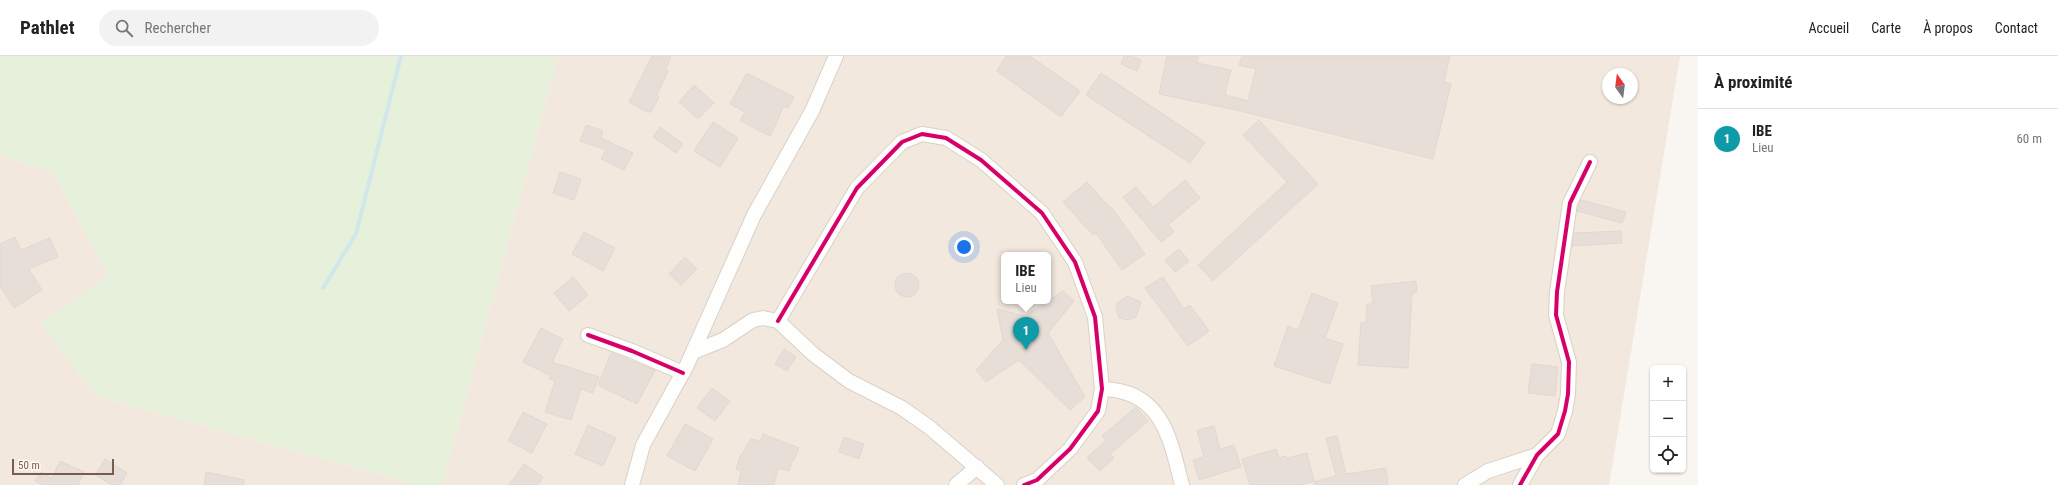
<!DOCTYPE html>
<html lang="fr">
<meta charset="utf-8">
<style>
:root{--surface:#fff;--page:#f2f2f2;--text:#222;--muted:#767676;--line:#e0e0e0;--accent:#111827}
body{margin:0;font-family:"Roboto Condensed",sans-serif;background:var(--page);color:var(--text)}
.controls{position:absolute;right:12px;bottom:12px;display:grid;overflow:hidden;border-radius:6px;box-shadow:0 1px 3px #0004}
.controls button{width:36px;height:36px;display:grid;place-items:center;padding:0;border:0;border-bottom:1px solid var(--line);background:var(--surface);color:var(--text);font:20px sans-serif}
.compass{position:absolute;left:1602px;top:12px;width:36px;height:36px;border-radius:50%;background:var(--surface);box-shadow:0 1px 3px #0004;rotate:346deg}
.scale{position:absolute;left:12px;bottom:10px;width:102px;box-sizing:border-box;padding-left:4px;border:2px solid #7a5c4d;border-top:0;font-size:11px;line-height:14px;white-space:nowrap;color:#7a5c4d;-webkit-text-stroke:3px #fffaf3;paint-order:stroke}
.you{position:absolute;left:964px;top:191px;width:14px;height:14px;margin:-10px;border:3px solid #fff;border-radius:50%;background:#1a73e8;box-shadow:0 0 0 6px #1a73e833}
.badge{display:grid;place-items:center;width:26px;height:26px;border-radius:50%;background:var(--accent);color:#fff;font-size:13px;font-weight:700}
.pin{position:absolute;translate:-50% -33px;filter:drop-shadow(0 1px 2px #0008)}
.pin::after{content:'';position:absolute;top:21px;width:14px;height:12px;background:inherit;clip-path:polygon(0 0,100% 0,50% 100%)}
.popup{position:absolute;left:1001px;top:196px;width:50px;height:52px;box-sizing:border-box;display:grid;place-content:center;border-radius:6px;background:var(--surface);filter:drop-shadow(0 1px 3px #0005);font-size:13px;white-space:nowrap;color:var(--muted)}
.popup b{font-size:15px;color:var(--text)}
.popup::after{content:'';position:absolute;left:50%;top:100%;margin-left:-8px;border:8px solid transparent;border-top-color:var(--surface)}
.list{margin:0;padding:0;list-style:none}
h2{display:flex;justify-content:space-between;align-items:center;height:52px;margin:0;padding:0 16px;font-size:17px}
h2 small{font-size:13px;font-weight:400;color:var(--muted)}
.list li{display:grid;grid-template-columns:26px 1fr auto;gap:12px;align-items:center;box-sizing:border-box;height:60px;padding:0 16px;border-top:1px solid var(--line)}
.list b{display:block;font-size:15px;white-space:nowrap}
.list p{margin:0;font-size:13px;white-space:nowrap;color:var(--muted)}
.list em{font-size:13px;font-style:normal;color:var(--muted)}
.icon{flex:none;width:22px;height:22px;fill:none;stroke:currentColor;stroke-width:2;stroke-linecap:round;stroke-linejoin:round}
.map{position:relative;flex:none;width:1698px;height:429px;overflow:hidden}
header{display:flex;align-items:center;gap:24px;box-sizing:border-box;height:56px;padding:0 20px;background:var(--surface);border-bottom:1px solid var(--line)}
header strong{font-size:19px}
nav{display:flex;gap:22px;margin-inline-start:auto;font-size:14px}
.search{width:280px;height:36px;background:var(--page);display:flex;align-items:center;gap:10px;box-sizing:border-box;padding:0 14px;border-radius:22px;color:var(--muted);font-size:15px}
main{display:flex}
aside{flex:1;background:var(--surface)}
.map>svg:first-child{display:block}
.residential{fill:#f2e8de;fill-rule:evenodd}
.green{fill:#e7f0db}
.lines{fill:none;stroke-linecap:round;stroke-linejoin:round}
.stream{stroke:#d0e8ea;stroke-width:4}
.building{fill:#e6ded7;stroke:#e2d8d2}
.street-casing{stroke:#d7d1cb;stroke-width:16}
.street{stroke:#fefefd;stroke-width:14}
.cycleway-casing{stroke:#fffaf3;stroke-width:6}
.cycleway{stroke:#d6006c;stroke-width:4}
</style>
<header>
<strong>Pathlet</strong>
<div class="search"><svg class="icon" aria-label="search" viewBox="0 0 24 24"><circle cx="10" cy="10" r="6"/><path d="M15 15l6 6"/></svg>Rechercher</div>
<nav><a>Accueil</a><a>Carte</a><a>À propos</a><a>Contact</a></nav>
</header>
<main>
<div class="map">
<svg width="1698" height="429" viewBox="0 0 1698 429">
<rect width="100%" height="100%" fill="#f9f5f0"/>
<!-- residential -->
<g class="residential">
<path d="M558 0H1680L1609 429H442ZM1608 18H1632V42H1608ZM1004 199H1048V245H1004Z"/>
<polygon points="0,99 53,117 109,220 40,267 96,340 418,429 0,429"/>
</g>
<!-- green -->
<polygon class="green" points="0,0 558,0 442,429 418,429 96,340 40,267 109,220 53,117 0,99"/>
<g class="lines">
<!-- stream -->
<polyline class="stream" points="323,232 356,178 401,0"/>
</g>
<!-- building -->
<g class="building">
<polygon points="652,0 671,0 666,14 668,15 657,39 659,41 651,56 647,56 629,46"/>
<polygon points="1006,0 1030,0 1080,35 1061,61 997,15"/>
<polygon points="1124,0 1131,0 1141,4 1137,15 1121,8"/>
<polygon points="1167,0 1198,0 1197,7 1231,14 1225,39 1248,45 1256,13 1239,9 1242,0 1450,0 1444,26 1451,28 1433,103 1236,54 1159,38"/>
<polygon points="747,17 794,41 788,52 784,50 770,80 740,65 745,56 730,48"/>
<polygon points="1101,17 1205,86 1190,107 1086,39"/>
<polygon points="694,29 714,47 698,63 679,46"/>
<polygon points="1259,64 1318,128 1213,225 1198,209 1287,126 1243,79"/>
<polygon points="713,66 738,82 720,111 694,95"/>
<polygon points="586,69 603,75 601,82 633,97 624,114 601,103 606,94 580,85"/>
<polygon points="660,71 683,88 676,97 653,81"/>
<polygon points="560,116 581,123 574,144 553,137"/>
<polygon points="1185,124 1200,142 1168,169 1174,176 1161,186 1123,141 1136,131 1153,151"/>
<polygon points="1087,126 1110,152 1111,151 1145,198 1122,214 1096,177 1093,179 1063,146"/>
<polygon points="1581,144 1626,156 1622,167 1577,155"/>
<polygon points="1621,175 1622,187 1572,190 1574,177"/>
<polygon points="584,176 615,192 603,215 572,198"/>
<polygon points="15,181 21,194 50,182 58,201 29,213 42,234 14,252 0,230 0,188"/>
<polygon points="1179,193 1189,205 1175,216 1165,204"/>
<polygon points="685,201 697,213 681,229 669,218"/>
<circle cx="907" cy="229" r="12"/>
<polygon points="573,221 588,239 569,255 554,237"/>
<polygon points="1163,221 1184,253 1190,249 1209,275 1188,290 1145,232"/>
<polygon points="1416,225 1417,236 1412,237 1408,312 1358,309 1361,266 1366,267 1367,248 1373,248 1371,230"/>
<polygon points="1063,235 1074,245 1048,277 1085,341 1070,354 1019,304 986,326 976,314 1003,284 997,253 1025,260"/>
<polygon points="1312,237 1338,247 1325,282 1343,288 1330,328 1274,310 1288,270 1298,274"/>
<polygon points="1127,240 1141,246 1136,261 1127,264 1119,262 1116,252 1117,247"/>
<polygon points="541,272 563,283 552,306 599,321 593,337 581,333 571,364 545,356 555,325 549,323 551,320 523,306"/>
<polygon points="784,293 796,301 787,315 775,308"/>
<polygon points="611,297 655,314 637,348 598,329"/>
<polygon points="1532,308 1558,311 1555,340 1528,337"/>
<polygon points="712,332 730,345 715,365 697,352"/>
<polygon points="1136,351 1148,365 1110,398 1114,402 1100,415 1087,402 1106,384 1102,380"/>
<polygon points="523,356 547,368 532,397 508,385"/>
<polygon points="685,368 713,383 695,415 667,400"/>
<polygon points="588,369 616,382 603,410 575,398"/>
<polygon points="1214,370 1220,393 1234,389 1241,411 1199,424 1193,404 1204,401 1197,374"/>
<polygon points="763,378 799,392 794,404 793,403 789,415 778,412 774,429 738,429 741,415 736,413 740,401 751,383 760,385"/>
<polygon points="1337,380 1346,418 1386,412 1388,429 1315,429 1314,426 1336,420 1326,382"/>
<polygon points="844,381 864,388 859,403 839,396"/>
<polygon points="1276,393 1279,402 1286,400 1287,402 1307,397 1314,425 1301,429 1250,429 1242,403"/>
<polygon points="105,403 127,417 120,429 112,429 95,419"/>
<polygon points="60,405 84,416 78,429 42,429 35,425 41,416 52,422"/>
<polygon points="524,408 543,421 538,429 509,429"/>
<polygon points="206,416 244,424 244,429 204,429"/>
</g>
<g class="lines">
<!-- street casing -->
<g class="street-casing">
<g id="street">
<polyline points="778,265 857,132 902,86 922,78 946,82 981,104 1042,157 1075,206 1095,261 1102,333 1098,355 1070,393 1037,424 1024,429"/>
<polyline points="588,279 632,295 683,317"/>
<polyline points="693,296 723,284 753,264 763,262 778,265 813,298 849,325 902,352 929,371 997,429"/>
<path d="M1102 333C1162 334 1170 382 1182 429"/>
<polyline points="632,429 643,389 687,309 754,159 812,55 836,0"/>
<polyline points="956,429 977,411"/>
<polyline points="1465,429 1488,415 1537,399"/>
<polyline points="1520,429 1537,399 1558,378 1565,355 1568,338 1569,306 1556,259 1557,236 1570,147 1590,106"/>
</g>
</g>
<!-- street -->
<use href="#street" class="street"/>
<!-- cycleway casing -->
<g class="cycleway-casing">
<g id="cycleway">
<polyline points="778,265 857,132 902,86 922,78 946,82 981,104 1042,157 1075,206 1095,261 1102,333 1098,355 1070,393 1037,424 1024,429"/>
<polyline points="588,279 632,295 683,317"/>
<polyline points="1520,429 1537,399 1558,378 1565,355 1568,338 1569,306 1556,259 1557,236 1570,147 1590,106"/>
</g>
</g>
<!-- cycleway -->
<use href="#cycleway" class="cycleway"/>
</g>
</svg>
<div class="controls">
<button>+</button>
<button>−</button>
<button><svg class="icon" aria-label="locate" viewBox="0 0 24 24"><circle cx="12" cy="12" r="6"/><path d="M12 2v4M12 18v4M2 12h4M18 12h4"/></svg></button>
</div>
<svg class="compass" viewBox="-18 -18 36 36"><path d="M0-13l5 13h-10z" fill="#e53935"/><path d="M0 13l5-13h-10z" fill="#767676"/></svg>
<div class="scale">50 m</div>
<div class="you"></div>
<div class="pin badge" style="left:1026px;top:294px;background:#0f9aa8">1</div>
<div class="popup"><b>IBE</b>Lieu</div>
</div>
<aside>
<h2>À proximité<small></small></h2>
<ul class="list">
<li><span class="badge" style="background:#0f9aa8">1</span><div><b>IBE</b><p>Lieu</p></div><em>60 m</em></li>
</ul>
</aside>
</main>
